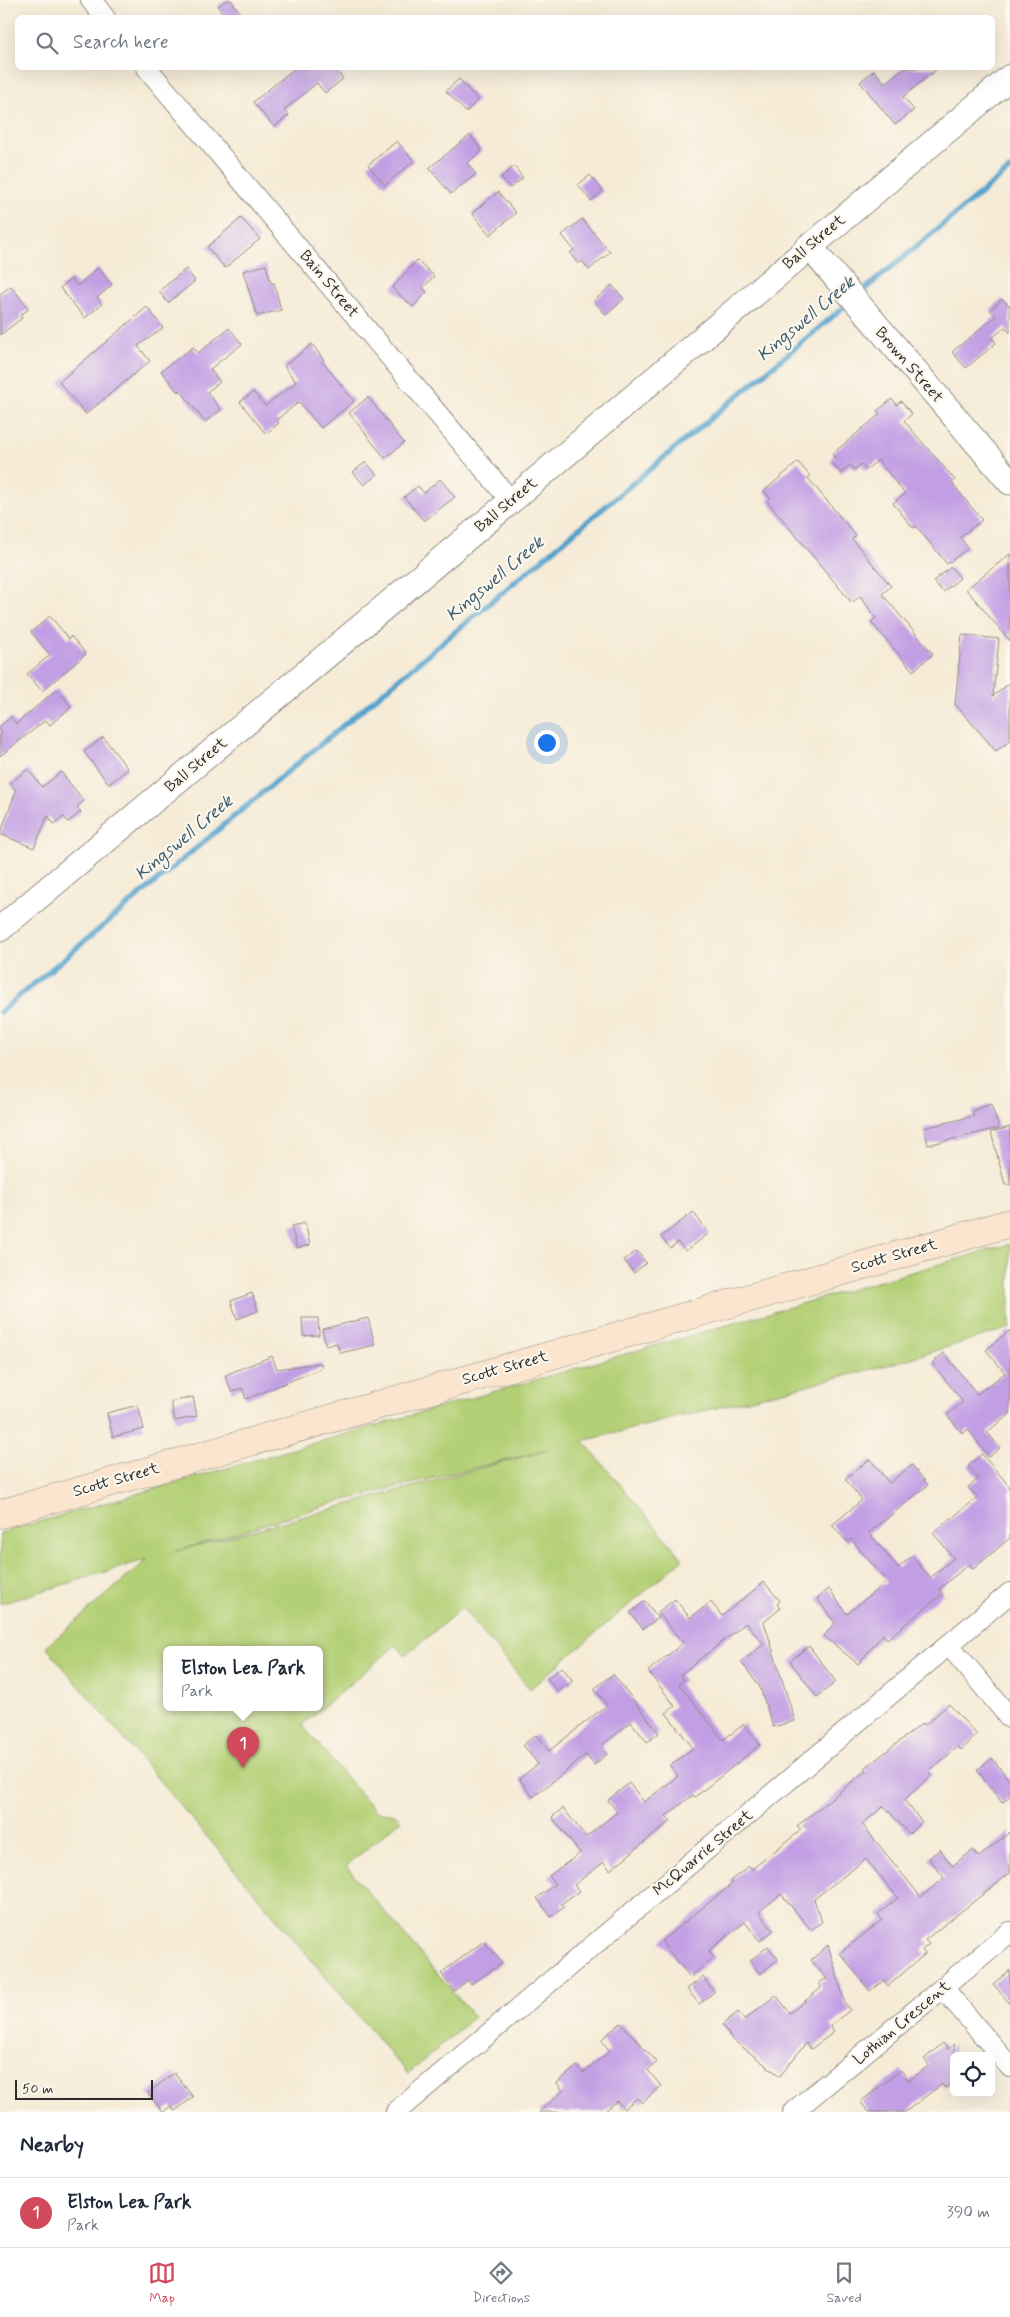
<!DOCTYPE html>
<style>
:root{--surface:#fff;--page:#f6f6f7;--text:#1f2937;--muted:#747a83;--line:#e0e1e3;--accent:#d1495b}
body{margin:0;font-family:Mynerve,sans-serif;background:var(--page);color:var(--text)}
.controls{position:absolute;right:15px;bottom:15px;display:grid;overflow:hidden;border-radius:8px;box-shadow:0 5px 20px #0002}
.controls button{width:45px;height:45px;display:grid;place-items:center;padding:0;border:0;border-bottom:1px solid var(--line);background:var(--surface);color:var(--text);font:25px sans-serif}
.scale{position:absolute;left:15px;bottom:12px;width:138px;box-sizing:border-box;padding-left:5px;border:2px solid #2b2b2b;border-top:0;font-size:14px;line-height:18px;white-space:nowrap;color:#2b2b2b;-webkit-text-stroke:4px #fbf7ec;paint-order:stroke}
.you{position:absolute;left:546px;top:742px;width:18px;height:18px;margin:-12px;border:4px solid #fff;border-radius:50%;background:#1a73e8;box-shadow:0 0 0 8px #1a73e833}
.badge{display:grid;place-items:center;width:32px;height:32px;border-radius:50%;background:var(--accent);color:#fff;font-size:16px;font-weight:700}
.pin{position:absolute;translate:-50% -41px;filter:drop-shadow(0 1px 2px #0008)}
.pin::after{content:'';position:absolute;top:26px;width:18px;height:15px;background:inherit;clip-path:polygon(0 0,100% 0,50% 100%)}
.popup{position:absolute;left:163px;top:1646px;width:160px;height:65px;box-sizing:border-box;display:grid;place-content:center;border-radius:8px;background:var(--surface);filter:drop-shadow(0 1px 4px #0005);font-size:16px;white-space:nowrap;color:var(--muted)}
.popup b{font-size:19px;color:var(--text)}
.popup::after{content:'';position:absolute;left:50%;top:100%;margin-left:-10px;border:10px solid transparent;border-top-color:var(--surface)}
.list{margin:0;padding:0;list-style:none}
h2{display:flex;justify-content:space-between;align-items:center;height:65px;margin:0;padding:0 20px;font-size:21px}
h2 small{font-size:16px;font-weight:400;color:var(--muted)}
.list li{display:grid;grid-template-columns:32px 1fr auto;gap:15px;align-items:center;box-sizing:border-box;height:70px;padding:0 20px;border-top:1px solid var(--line)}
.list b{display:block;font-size:19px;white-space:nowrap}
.list p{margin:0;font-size:16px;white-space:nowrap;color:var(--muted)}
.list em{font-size:16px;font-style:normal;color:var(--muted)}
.icon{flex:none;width:28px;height:28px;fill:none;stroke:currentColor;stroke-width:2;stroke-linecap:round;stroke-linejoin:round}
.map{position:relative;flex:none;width:1010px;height:2112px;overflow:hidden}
.search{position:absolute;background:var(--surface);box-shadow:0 5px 20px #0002;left:15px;right:15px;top:15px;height:55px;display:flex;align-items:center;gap:12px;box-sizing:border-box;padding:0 18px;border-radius:8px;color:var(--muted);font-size:19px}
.sheet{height:135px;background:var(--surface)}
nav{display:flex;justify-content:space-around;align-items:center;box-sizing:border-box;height:70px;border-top:1px solid var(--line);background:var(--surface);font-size:14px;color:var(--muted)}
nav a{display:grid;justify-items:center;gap:2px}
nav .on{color:var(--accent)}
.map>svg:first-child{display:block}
.green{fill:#b4d076;stroke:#707e50;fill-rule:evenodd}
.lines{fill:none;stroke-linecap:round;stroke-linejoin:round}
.stream{stroke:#52a3cd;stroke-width:5.5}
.building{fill:#c29fe4}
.minor-casing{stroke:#908b80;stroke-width:22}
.tertiary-casing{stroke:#908b80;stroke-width:27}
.secondary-casing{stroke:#908b80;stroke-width:29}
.minor{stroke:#fff;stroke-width:20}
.tertiary{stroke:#fff;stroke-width:25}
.secondary{stroke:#fbe5cf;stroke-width:28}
.labels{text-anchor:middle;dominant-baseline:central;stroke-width:4.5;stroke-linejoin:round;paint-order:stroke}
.street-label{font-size:16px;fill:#2b2b2b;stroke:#fbf7ec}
.water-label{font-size:18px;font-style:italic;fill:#3b5b6c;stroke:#fbf7ec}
</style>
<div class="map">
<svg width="1010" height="2112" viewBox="0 0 1010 2112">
<rect width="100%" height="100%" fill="#fbf7ec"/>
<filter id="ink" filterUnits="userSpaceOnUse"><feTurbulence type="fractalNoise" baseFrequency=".02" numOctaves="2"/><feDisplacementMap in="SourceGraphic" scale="10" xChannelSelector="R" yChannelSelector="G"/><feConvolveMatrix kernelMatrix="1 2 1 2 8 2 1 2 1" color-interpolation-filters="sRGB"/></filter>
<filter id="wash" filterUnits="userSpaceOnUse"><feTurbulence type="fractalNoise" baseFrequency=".0096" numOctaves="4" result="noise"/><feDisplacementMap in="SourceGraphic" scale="20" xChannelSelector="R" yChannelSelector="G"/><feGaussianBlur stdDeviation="1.12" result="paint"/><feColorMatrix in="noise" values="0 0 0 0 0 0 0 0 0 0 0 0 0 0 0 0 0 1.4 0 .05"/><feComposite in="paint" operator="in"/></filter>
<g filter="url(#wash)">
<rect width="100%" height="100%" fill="#f5ebd6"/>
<!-- green -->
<path class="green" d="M1010 1244V1328L888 1365 583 1441 683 1559 530 1689 462 1608 405 1656 396 1645 302 1725 375 1811 395 1814 401 1820 346 1866 474 2017 408 2074 46 1647 148 1559 0 1604V1533ZM551 1449 173 1552 337 1502ZM319 1649V1707H167V1649Z"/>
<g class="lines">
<!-- stream -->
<g class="stream">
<polyline points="859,294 1010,169"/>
<polyline points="0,1012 850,302"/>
</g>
</g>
<g id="blocks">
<!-- building -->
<g class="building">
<polygon points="226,0 231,0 244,18 226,18 218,6"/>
<polygon points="295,68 335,68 343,79 325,93 317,83 284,110 289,115 274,127 253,102"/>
<polygon points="903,68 938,68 903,97 914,110 895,125 860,82 874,70 885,83"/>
<polygon points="459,79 478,100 466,112 446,91"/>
<polygon points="470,135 482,151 467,163 476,174 451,194 429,168"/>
<polygon points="397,141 414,161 385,185 368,165"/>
<polygon points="514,166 523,178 510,188 501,177"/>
<polygon points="590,175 603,191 591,201 578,185"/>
<polygon points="498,192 516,213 490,235 472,213"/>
<polygon points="241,218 260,239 225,268 207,247"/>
<polygon points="582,219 610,252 589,270 582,261 578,264 570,253 574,250 562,235"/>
<polygon points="417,260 434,276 423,288 427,292 413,307 392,288"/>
<polygon points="266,265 271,283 274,283 281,310 257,316 243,271"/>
<polygon points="98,268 112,285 97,298 102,304 85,318 60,288 71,279 77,286"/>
<polygon points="186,269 195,281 168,303 159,291"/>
<polygon points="612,285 624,299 606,315 594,301"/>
<polygon points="11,286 29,309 20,315 22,318 0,335 0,294"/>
<polygon points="1002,299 1009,306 1010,304 1010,333 1005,327 992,338 996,343 966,368 952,352 996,316 990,310"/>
<polygon points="147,307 163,328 138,346 150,361 86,414 59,382"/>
<polygon points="229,328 242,344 210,369 220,382 207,392 221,410 205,422 180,390 178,392 161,371 193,347 198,353"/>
<polygon points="312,344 324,360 322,361 354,401 321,428 299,402 276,420 279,423 266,434 240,402 253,392 265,406 296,382 284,366"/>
<polygon points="368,397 404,443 385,458 349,413"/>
<polygon points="892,399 897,405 901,401 912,414 904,421 955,480 952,483 982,520 960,537 968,548 947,564 916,526 913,528 893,503 905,494 878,460 866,470 861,464 855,470 850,465 841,473 830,461 835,457 832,454 880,414 877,411"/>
<polygon points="366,462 377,475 364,485 353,472"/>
<polygon points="798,462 810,476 808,478 856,536 852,539 891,586 882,594 933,654 913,671 871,622 876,618 860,596 852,603 767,501 770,498 764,491"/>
<polygon points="440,479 455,497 424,521 404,497 418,486 424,493"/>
<polygon points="1010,554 1010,641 966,589"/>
<polygon points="951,567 960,578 943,592 933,581"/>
<polygon points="50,616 69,639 71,636 86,654 42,691 27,674 50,655 31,632"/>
<polygon points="962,635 999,639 993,696 1010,683 1010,741 996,751 955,704"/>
<polygon points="57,689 71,707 50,725 46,720 0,756 0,726 11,717 16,724"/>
<polygon points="103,737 128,769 109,784 84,752"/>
<polygon points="28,769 42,787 61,772 84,801 77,807 81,812 68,822 64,817 54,824 48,816 34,848 0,834 16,791 10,783"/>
<polygon points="991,1104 999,1128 928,1145 924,1128 974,1116 972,1111"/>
<polygon points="1010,1127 1010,1185 1005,1185 991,1132"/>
<polygon points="693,1212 709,1233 686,1251 678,1242 670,1248 661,1237"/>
<polygon points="305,1223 310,1245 297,1248 291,1226"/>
<polygon points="637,1251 646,1263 634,1273 624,1260"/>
<polygon points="252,1293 258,1311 237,1319 231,1301"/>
<polygon points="302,1318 318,1318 319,1335 303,1336"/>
<polygon points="368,1318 375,1345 340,1353 337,1343 326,1346 322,1329"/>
<polygon points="1010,1330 1010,1414 987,1432 1000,1448 989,1457 968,1429 963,1434 947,1415 963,1402 932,1363 944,1353 977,1394 1005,1373 986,1350"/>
<polygon points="272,1356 277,1369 321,1363 322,1368 246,1399 242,1388 232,1392 225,1375"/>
<polygon points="193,1397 197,1416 175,1421 171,1402"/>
<polygon points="138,1405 144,1429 113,1437 107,1413"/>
<polygon points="982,1454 1010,1487 1010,1538 973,1569 969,1564 939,1589 943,1594 887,1639 883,1634 858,1664 824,1636 835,1623 817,1598 829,1589 847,1614 887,1581 851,1539 847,1542 832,1525 862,1500 845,1479 870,1459 889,1483 912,1465 928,1485 869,1533 898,1568 912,1556 930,1578 954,1558 933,1533 977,1498 968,1487 979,1479 968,1466"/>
<polygon points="764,1582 780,1601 777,1604 780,1609 764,1622 795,1721 773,1727 759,1685 741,1662 764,1644 746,1623 680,1675 684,1680 679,1684 723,1740 744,1724 760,1745 695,1797 693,1795 666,1816 671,1821 610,1870 604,1862 574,1885 579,1891 561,1904 564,1907 551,1917 537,1898 555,1884 549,1876 580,1853 552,1817 563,1808 586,1837 617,1812 608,1800 629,1783 644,1802 678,1776 670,1766 693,1748 666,1713 675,1706 648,1671 683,1643 658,1612 675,1599 690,1618 711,1602 722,1616"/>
<polygon points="645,1601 658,1618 643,1629 630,1613"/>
<polygon points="809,1646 836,1682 817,1697 790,1661"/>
<polygon points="562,1667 573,1681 558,1692 547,1678"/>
<polygon points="613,1674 659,1733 647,1742 631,1722 601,1746 607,1754 594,1765 586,1755 533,1797 519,1779 538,1764 523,1745 536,1735 549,1751 607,1705 594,1689"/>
<polygon points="949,1704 977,1735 961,1750 958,1747 929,1771 932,1775 904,1800 922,1822 909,1834 884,1806 862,1824 921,1897 944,1878 929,1858 940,1849 952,1866 973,1850 979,1857 1010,1832 1010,1873 925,1940 929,1944 922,1950 925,1954 888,1986 884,1980 870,1991 840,1953 882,1920 878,1914 898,1898 866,1859 814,1899 822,1922 811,1930 781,1894 759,1912 773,1931 760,1941 745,1922 709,1951 714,1958 690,1977 661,1941 732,1884 730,1881 749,1866 752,1869 801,1830 797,1826 867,1770 865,1768 923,1723 925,1725"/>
<polygon points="992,1758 1010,1781 1010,1796 1002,1803 977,1770"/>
<polygon points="484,1941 502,1963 471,1984 468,1980 454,1991 441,1973"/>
<polygon points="828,1945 845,2003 850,2010 830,2026 834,2032 811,2049 806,2043 780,2076 732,2039 722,2025 738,2012 744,2020 776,1995 790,2013 821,1988 819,1982 827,1979 811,1960"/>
<polygon points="768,1946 778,1959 760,1974 750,1961"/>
<polygon points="1010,1970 1010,2004 993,1984"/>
<polygon points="703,1977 714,1992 699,2004 687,1989"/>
<polygon points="621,2023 657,2062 648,2070 661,2086 642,2103 637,2098 624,2109 617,2101 604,2112 539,2112 563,2091 557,2083 577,2066 583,2073 610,2051 601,2040"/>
<polygon points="943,2043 948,2049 954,2044 954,2081 945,2088 942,2084 905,2112 869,2112 860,2102 901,2070 909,2081 929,2065 924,2059"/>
<polygon points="174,2073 193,2097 175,2111 171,2106 163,2112 148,2093"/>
</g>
</g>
</g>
<g filter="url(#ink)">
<use href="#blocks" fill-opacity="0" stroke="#908b80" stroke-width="1"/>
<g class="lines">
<!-- minor casing -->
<g class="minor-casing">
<g id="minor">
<polyline points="91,0 105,18"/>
<polyline points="147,68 511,501"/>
<polyline points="949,1645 1010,1718"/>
<polyline points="944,1989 1010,2067"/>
<polyline points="396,2112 1010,1593"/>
<polyline points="793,2112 1010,1932"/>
</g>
</g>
<!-- tertiary casing -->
<g class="tertiary-casing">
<g id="tertiary">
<polyline points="809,246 1010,482"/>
<polyline points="0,929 511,501 1010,77"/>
</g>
</g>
<!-- secondary casing -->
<g class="secondary-casing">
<polyline id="secondary" points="0,1514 1010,1223"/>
</g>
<!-- minor -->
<use href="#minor" class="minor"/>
<!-- tertiary -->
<use href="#tertiary" class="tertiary"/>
<!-- secondary -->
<use href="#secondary" class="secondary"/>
</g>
</g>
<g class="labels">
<!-- street labels -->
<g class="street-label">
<text transform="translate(814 242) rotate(-40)">Ball Street</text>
<text transform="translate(329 284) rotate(50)">Bain Street</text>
<text transform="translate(909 365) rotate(49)">Brown Street</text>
<text transform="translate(506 505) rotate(-40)">Ball Street</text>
<text transform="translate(196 765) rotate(-40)">Ball Street</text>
<text transform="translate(894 1256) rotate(-16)">Scott Street</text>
<text transform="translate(505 1368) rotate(-16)">Scott Street</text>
<text transform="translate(116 1480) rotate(-16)">Scott Street</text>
<text transform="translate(703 1853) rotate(-40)">McQuarrie Street</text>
<text transform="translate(902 2023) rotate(-40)">Lothian Crescent</text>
</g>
<!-- water labels -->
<g class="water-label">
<text transform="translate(806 319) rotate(-40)">Kingswell Creek</text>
<text transform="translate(495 579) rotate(-40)">Kingswell Creek</text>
<text transform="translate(184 838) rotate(-40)">Kingswell Creek</text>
</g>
</g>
</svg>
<div class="controls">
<button><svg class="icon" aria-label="locate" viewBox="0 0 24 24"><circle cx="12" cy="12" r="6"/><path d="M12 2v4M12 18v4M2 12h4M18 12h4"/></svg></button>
</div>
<div class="scale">50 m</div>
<div class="you"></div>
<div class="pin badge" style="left:243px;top:1768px">1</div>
<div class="popup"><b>Elston Lea Park</b>Park</div>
<div class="search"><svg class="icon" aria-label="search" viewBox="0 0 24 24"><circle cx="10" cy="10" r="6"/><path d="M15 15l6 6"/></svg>Search here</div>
</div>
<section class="sheet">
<h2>Nearby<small></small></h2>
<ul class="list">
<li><span class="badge">1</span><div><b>Elston Lea Park</b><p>Park</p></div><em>390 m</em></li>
</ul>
</section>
<nav>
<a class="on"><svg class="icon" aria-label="map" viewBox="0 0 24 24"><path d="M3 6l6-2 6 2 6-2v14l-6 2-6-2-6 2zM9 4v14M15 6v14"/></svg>Map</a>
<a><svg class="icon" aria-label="directions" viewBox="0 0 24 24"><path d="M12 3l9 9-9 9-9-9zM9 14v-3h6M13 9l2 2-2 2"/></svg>Directions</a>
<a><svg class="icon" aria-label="saved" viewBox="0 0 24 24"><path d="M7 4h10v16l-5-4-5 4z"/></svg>Saved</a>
</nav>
